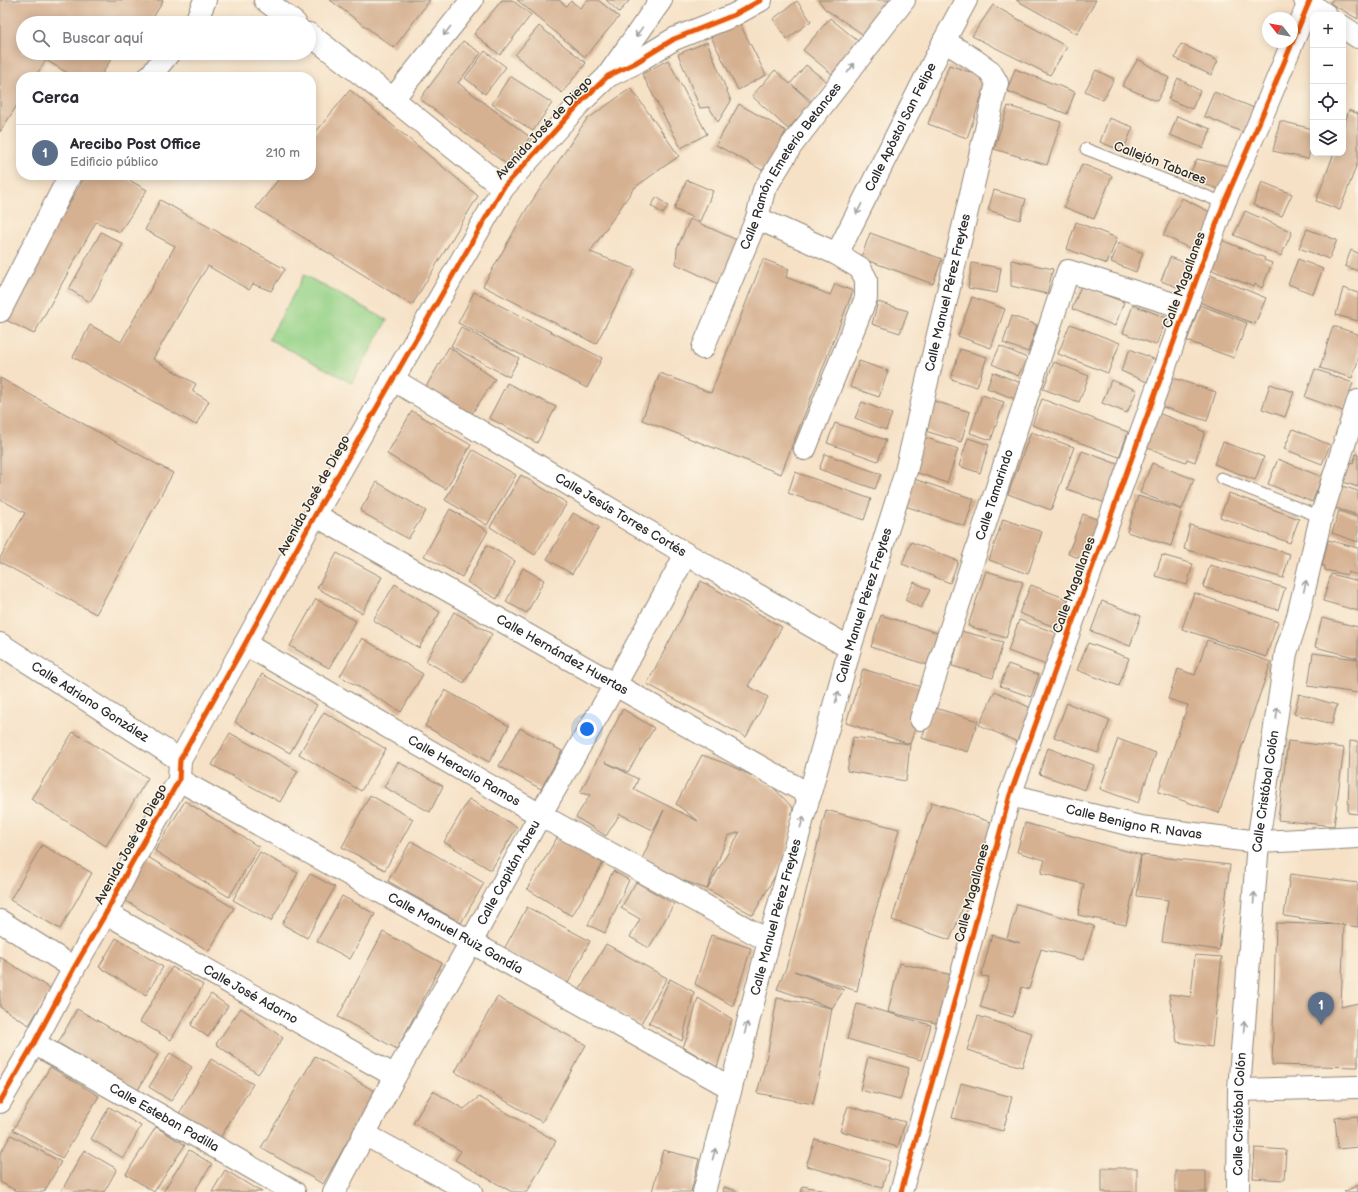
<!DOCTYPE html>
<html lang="es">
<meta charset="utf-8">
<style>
:root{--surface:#fff;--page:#f2f2f3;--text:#2b2b33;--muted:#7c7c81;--line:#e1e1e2;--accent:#d1495b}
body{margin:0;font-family:"Balsamiq Sans",sans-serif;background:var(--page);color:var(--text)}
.controls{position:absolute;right:12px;top:12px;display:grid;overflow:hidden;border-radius:8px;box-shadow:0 2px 10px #0003}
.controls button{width:36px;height:36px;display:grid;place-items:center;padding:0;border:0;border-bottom:1px solid var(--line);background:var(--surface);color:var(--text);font:20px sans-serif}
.compass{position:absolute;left:1262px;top:12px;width:36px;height:36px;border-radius:50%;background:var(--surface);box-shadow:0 2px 10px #0003;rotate:301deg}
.you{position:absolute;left:587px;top:729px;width:14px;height:14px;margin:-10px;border:3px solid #fff;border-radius:50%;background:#1a73e8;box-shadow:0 0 0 6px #1a73e833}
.badge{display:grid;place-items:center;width:26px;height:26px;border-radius:50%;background:var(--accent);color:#fff;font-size:13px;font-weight:700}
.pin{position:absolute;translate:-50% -33px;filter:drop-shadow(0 1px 2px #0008)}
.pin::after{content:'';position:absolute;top:21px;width:14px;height:12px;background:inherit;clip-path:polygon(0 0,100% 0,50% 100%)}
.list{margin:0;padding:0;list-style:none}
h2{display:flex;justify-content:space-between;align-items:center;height:52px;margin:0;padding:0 16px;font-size:17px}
h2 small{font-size:13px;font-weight:400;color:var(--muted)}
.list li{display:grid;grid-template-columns:26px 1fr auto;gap:12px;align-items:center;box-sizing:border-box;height:56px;padding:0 16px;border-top:1px solid var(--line)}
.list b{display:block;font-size:15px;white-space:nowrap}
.list p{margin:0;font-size:13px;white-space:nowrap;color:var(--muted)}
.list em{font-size:13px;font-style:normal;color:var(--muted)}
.icon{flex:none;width:22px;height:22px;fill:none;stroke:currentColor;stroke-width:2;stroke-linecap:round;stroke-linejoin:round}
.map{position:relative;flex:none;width:1358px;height:1192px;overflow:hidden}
.search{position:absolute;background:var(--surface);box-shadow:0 2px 10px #0003;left:16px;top:16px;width:300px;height:44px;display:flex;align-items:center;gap:10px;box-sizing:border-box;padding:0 14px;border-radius:22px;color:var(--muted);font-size:15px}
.panel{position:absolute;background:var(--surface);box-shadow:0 2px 10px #0003;left:16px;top:72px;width:300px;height:108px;border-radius:16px}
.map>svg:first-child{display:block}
.green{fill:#94d287;stroke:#607e59}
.building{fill:#d5b091;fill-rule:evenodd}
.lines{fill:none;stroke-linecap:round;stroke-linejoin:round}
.lane-casing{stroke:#908678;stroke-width:13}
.street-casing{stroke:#908678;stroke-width:24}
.lane{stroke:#fff;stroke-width:11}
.street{stroke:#fff;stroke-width:22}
.cycleway-casing{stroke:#fcf5e5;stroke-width:8}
.cycleway{stroke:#e8590c;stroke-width:5}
.oneway{stroke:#a0a0a0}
.labels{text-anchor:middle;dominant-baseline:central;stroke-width:3;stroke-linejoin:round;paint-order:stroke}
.street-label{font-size:13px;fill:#2b2b2b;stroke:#fcf5e5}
</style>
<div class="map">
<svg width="1358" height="1192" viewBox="0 0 1358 1192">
<rect width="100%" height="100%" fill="#fcf5e5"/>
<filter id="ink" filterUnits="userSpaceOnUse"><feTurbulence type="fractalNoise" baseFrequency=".025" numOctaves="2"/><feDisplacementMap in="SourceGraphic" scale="8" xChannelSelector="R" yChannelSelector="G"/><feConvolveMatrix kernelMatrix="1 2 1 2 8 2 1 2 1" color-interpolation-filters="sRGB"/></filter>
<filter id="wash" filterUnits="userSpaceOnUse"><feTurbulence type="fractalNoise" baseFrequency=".012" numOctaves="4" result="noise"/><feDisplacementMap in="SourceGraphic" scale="16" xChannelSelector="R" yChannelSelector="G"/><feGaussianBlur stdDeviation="0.9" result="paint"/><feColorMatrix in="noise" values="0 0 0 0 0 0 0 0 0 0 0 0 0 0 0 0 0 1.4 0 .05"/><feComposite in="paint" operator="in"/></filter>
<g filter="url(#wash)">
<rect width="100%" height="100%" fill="#f6e1c6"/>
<!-- green -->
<polygon class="green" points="304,275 387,320 352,383 269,339"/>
<g id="blocks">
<!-- building -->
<g class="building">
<polygon points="0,0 162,0 163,1 150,23 23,23 23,53 115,53 100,77 74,77 46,60 35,77 21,77 21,99 0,132"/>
<polygon points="330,0 430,0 394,48"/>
<polygon points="502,0 512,0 531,15 500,55 474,34"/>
<polygon points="517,0 559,0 566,6 571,1 580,8 587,0 598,0 619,17 585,57"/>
<polygon points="606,0 630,0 619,12"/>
<polygon points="818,0 894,0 864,35 825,9"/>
<polygon points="1016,0 1096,0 1077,34"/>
<polygon points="1332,0 1358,0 1358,19 1330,3"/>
<polygon points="797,1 811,21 787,39 773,19"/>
<polygon points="993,5 1067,47 1050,75 972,36"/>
<polygon points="830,18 859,42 832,74 803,50"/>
<polygon points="739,22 766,75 738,90 711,37"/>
<polygon points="539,26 586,63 562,93 515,55"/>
<polygon points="463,41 481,53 458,83 530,137 509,166 420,99"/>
<polygon points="707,42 731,101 718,122 709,107 700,108 678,54"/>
<polygon points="1181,44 1218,61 1211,75 1175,58"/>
<polygon points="485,51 506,67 485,94 465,78"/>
<polygon points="1138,59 1169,78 1157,101 1122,86"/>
<polygon points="668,60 707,134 681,148 642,74"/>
<polygon points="806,65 827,82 812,101 792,85 811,103 788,129 752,96 775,70 790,84"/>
<polygon points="949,65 988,78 967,138 928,124"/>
<polygon points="1015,69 1075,92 1067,114 1007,91"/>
<polygon points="1096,70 1114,79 1103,100 1085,91"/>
<polygon points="510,76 552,103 533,131 492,104"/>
<polygon points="1178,78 1200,91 1192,109 1168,99"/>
<polygon points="631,88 679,156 634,188 590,252 635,269 596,344 483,286 526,210 586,120"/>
<polygon points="350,90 478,196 412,305 256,208 282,175 311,175 311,138"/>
<polygon points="1214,92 1257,109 1247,134 1204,116"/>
<polygon points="739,104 786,131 764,171 716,145"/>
<polygon points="1008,106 1061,122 1047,165 994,149"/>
<polygon points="1349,110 1358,114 1358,161 1340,210 1316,201 1334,153 1343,153 1343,128"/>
<polygon points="1177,116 1211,129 1203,148 1170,135"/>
<polygon points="1109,118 1133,127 1123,151 1100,142"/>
<polygon points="1280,121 1313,129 1313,137 1308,159 1273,151"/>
<polygon points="1197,159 1232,167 1222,190 1187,179"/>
<polygon points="1082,164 1112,176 1094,219 1064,207"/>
<polygon points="86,175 120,175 147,190 120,232 96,222 34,334 2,318"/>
<polygon points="687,180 713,191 700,221 674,209"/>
<polygon points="1262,182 1292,194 1282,216 1253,205"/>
<polygon points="994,190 1026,199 1020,220 988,210"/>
<polygon points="657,197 668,206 663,214 651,206"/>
<polygon points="1182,198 1216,215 1197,252 1163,235"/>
<polygon points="160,200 285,269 271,291 253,284 249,290 208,266 194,288 153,359 196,384 192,391 209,401 196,425 73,357 90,325 121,342 175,246 145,230"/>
<polygon points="1245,211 1292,232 1281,256 1234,235"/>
<polygon points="690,219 739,241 719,284 676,264 677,248"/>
<polygon points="1076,222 1117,238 1107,264 1067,249"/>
<polygon points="1307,229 1337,240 1329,259 1299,248"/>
<polygon points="101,232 123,244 90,302 69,289"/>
<polygon points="870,233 942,259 933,284 861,258"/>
<polygon points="1219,239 1265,258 1264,260 1272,263 1262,288 1255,284 1254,287 1207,268"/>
<polygon points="1119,243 1143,253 1136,272 1111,262"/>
<polygon points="1351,250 1358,253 1358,271 1345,266"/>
<polygon points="1170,257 1191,265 1182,289 1161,281"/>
<polygon points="763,259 789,269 786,277 830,295 835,284 853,291 781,474 642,420 660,373 711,393"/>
<polygon points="1298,259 1323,269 1313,294 1288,284"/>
<polygon points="1011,260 1053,269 1047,294 1011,286"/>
<polygon points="972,263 1001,268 997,293 968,288"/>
<polygon points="1210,275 1266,298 1255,324 1199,302"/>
<polygon points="1081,286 1124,302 1115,326 1072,309"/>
<polygon points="1343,288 1358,293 1358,321 1336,315"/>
<polygon points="474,292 602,358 587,388 458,323"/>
<polygon points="972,297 1005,309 991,348 958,336"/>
<polygon points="878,302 908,311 900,333 872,324"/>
<polygon points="1133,305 1167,318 1156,345 1123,333"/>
<polygon points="1200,305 1247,323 1234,358 1187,341"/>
<polygon points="1012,316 1037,325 1028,352 1003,343"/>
<polygon points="1070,324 1120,343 1108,373 1058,354"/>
<polygon points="1333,326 1358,334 1358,361 1352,378 1320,368"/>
<polygon points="461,327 519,358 509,377 451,346"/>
<polygon points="1000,346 1027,358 1018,376 992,364"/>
<polygon points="449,347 495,379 469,418 423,392"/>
<polygon points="960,349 987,357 977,387 951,379"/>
<polygon points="1130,349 1156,360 1147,382 1121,371"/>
<polygon points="859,361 888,371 879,397 850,387"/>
<polygon points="1054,362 1089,376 1079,402 1043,389"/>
<polygon points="1315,369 1353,383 1343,411 1305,397"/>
<polygon points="993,372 1021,383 1015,399 987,388"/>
<polygon points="1170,377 1216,392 1207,421 1160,406"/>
<polygon points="0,378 173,473 96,614 0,562 0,558 25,513 0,499"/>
<polygon points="1111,380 1137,390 1127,413 1102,403"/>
<polygon points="507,383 556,407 537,443 489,418"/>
<polygon points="1270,384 1294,392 1285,417 1262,409"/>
<polygon points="982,395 1004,402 991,440 970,433"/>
<polygon points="1042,399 1128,432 1119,457 1032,425"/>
<polygon points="931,400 970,412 961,442 922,430"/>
<polygon points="862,402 892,414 886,430 855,418"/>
<polygon points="412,411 471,445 446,489 387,454"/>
<polygon points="1155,412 1198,428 1198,429 1205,432 1195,462 1187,459 1186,462 1143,446"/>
<polygon points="835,423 886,440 878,461 827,443"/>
<polygon points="1293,429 1330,445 1322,464 1284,449"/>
<polygon points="1031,432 1074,447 1051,510 1008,494"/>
<polygon points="924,437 958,449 947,483 912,471"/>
<polygon points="968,438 989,445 980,473 959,466"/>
<polygon points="1223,442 1264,457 1255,480 1214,464"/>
<polygon points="473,450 516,475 487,525 445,500"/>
<polygon points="1082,451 1123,466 1108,504 1067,489"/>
<polygon points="825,454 881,474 875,489 819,469"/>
<polygon points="1356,454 1358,455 1358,487 1343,482 1350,462 1353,463"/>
<polygon points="1278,459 1322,477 1312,502 1268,484"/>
<polygon points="1152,463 1194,479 1182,509 1140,493"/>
<polygon points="795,472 871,499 864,520 788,493"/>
<polygon points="521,475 567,503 535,555 490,527"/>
<polygon points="914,479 974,499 965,526 905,506"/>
<polygon points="377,482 426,511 408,539 360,511"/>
<polygon points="1342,486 1358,491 1358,515 1335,508"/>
<polygon points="1229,493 1299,519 1290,543 1220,517"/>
<polygon points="1138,496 1182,510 1171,546 1127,532"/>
<polygon points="450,509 488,531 462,577 424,556"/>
<polygon points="1339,511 1358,517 1358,542 1332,533"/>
<polygon points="573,513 599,527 572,574 547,559"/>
<polygon points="1083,514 1101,521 1087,561 1068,554"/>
<polygon points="1003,519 1042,532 1028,574 989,560"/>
<polygon points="1190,525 1290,554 1283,578 1184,549"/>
<polygon points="1328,540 1358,548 1358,575 1348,572 1347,575 1325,570 1325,566 1322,566"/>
<polygon points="911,542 958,561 950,583 902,564"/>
<polygon points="487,545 515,561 497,599 467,582"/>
<polygon points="337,553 382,577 362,613 317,588"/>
<polygon points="1162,555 1193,564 1187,585 1155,576"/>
<polygon points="1210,565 1285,588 1278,610 1203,587"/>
<polygon points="523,568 544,580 527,613 506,602"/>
<polygon points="986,571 1023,582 1006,638 968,626"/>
<polygon points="1331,574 1358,581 1358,611 1323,601"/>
<polygon points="701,581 782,627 748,686 768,697 746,737 647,684"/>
<polygon points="914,582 930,590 921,608 905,600"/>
<polygon points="395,584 440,612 419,648 373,620"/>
<polygon points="1031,585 1072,601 1062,630 1019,613"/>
<polygon points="1194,593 1278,622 1266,657 1182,629"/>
<polygon points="316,599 356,621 329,668 290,646"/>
<polygon points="1102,601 1141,616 1130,646 1091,631"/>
<polygon points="454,612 492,634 464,683 426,661"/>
<polygon points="881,615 941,634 931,666 871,647"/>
<polygon points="1322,618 1358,627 1358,658 1315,647"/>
<polygon points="1019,620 1060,634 1049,666 1008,651"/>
<polygon points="961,631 1003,642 993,678 952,666"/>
<polygon points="362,638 423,674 401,712 340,676"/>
<polygon points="1207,640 1271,662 1219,813 1158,792 1188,705 1168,699 1178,669 1195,675"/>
<polygon points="1088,643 1129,658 1119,686 1077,670"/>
<polygon points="1313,653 1358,659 1358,693 1308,686"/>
<polygon points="1008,664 1039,675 1031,697 1000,686"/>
<polygon points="863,669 928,689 910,744 906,781 847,771 853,737 910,744 846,723"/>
<polygon points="262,674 317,705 290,753 235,722"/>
<polygon points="445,690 509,726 489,762 425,726"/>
<polygon points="995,691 1035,710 1020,743 979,725"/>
<polygon points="1299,694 1337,705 1332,724 1294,714"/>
<polygon points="1067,703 1110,720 1098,753 1054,737"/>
<polygon points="932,707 978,721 968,752 922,738"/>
<path d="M623 709 654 728 628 772 605 762 638 779 634 789 698 821 676 804 702 755 727 764 771 785 793 808 785 858 753 915 707 889 670 876 641 861 664 810 653 830 620 814 606 836 576 817 590 795 580 793ZM740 832 707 889 728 836Z"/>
<polygon points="324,712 386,749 361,791 299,754"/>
<polygon points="520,728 562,751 541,789 499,766"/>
<polygon points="73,732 148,778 106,846 31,799"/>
<polygon points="230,733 298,771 280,802 212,765"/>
<polygon points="1118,739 1156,753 1138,803 1100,789"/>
<polygon points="1288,741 1344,748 1334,826 1278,820"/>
<polygon points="1350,741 1358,742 1358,814 1348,813"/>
<polygon points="1048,748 1094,765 1085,790 1039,774"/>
<polygon points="398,762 443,786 430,812 384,787"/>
<polygon points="370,795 413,819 385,870 342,847"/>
<polygon points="469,799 517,827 491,870 444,842"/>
<polygon points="185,801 259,847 229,897 155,851"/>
<polygon points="932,802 993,823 968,895 950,940 892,920 906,873"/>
<polygon points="826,810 899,829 889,869 870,928 857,991 794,971 844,990 832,1008 822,1064 813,1104 757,1093 768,1051 777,998 832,1008 777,989 786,968 801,912"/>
<polygon points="1025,823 1141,855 1230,865 1219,950 1162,942 1168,900 1137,896 1141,855 1126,925 1078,915 1084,884 1041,873 1045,860 1017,852"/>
<polygon points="558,836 603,863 572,916 527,889"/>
<polygon points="411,841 484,883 461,923 388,881"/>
<polygon points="42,845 92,873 60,929 10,900"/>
<polygon points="260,852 298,873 271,921 233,900"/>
<polygon points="146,856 234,908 209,951 121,898"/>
<polygon points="613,871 629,880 605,933 588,925"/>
<polygon points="310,874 335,887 307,938 282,924"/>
<polygon points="1290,874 1358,883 1358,927 1284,916"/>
<polygon points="636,882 674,904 649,948 630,937 640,919 621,908"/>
<polygon points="342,896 375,914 350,959 317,941"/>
<polygon points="1017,904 1094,926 1083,960 1041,949 1029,989 1022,987 1013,1017 980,1007 989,977 981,976 992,935 1020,943 1007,938"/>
<polygon points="527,907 590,941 567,985 503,951"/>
<polygon points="1276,923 1344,925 1341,1007 1358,1003 1358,1067 1272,1065"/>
<polygon points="383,932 442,963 397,1049 338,1017"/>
<polygon points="711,935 751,948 733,1006 695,984"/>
<polygon points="116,938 163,967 146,995 99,967"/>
<polygon points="606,944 667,978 640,1025 579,991"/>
<polygon points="1195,955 1222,957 1212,1047 1177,1042 1169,994 1191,997"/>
<polygon points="0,957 51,989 29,1025 0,1007"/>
<polygon points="899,963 952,975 940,1024 888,1012"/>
<polygon points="172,967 203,985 171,1040 140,1022"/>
<polygon points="670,979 694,992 682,1041 649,1023"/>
<polygon points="211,994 228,1006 208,1037 191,1025"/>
<polygon points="497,997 586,1045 542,1122 455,1072"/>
<polygon points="698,998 732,1019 717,1067 683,1047 688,1035"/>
<polygon points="857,1004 931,1025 921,1060 847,1039"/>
<polygon points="241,1008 283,1038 258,1074 216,1044"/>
<polygon points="77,1009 158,1055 138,1090 58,1043"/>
<polygon points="978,1016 1032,1033 1022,1067 967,1050"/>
<polygon points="170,1053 192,1067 171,1101 149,1087"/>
<polygon points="315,1056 376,1092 323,1184 261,1148"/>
<polygon points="868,1057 909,1068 900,1100 860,1090"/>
<polygon points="211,1059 253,1084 220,1138 179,1114"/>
<polygon points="50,1067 99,1096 62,1158 13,1130"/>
<polygon points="961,1083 1012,1097 1003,1131 952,1118"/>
<polygon points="433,1091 464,1109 479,1097 556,1141 527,1192 512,1192 455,1160 461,1151 413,1123"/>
<polygon points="848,1106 905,1122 898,1147 840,1131"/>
<polygon points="109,1107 141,1126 123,1158 91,1139"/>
<polygon points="1358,1116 1358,1147 1338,1149 1335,1118"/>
<polygon points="156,1127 185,1145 154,1192 126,1174"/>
<polygon points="11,1135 61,1162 44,1192 18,1192 0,1182 0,1154"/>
<polygon points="815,1139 890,1161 882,1188 806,1166"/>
<polygon points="1255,1148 1286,1150 1284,1180 1253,1178"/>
<polygon points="84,1150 117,1169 104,1192 61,1192"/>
<polygon points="189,1150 212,1164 194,1192 163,1192"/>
<polygon points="663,1150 699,1159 691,1192 652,1192"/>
<rect x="1102" y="1168" width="35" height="24"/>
<polygon points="225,1170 256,1189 262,1192 212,1192"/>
<rect x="1175" y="1171" width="31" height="21"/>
<polygon points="1358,1185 1358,1192 1344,1192"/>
<polygon points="803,1186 826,1191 826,1192 801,1192"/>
<polygon points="724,1187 740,1192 723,1192"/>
</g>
</g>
</g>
<g filter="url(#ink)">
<use href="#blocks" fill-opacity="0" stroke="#908678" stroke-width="1"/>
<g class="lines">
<!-- lane casing -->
<g class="lane-casing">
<g id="lane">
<polyline points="1086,149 1224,203"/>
<polyline points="1221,478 1321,517"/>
</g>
</g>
<!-- street casing -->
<g class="street-casing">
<g id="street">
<polyline points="265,0 295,23"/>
<polyline points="1305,0 1326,15"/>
<polyline points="194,23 197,19 205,0"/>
<polyline points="1343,27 1358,37"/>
<polyline points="309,34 393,99 503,188"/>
<polyline points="609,74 661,0"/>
<polyline points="149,77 169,53"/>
<polyline points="393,99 472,0"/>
<polyline points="757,218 837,254 860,268 866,279 866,298 805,449"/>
<path id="s1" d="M837 254 944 41 966 0"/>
<polyline points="0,311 70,175"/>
<path id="s2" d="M703 348 757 218 764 190 791 146 904 0"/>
<path id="s3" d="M392 379 686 554 850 648"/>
<path id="s4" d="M315 515 810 795"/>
<path id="s5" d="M0 644 180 760"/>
<path id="s6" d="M245 644 540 815 769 941"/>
<path id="s7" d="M921 719 1068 271 1186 308"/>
<path id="s8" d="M179 780 471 942 731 1088"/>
<path id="s9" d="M1010 795 1140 827 1258 842 1358 837"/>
<path id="s10" d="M106 913 395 1076"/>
<polyline points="0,921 74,968"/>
<path id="s11" d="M34 1043 294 1192"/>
<polyline points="1239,1090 1358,1087"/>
<polyline points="0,1102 34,1043 74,968 106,913 130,866 179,780 180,760 245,644 315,515 503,188 582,101 608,76 635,63 674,39 734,15 761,0"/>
<polyline points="364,1134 471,1192"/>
<path id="s12" d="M334 1192 395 1076 471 942 540 815 615 685 686 554"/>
<path id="s13" d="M704 1192 769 941 850 648 906 471 997 83 990 71 973 59 944 41"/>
<polyline points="901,1192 942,1047 1010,795 1224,203 1259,123 1310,0"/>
<path id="s14" d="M1238 1192 1239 1090 1258 842 1286 653 1298 616 1321 517 1358 401"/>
</g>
</g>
<!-- lane -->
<use href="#lane" class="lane"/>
<!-- street -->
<use href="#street" class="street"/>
<!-- cycleway casing -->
<g class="cycleway-casing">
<g id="cycleway">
<polyline points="0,1102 34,1043 74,968 106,913 130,866 179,780 180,760 245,644 315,515 503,188 582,101 608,76 635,63 674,39 734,15 761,0"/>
<polyline points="901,1192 942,1047 1010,795 1224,203 1259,123 1310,0"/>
</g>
</g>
<!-- cycleway -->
<use href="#cycleway" class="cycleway"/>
</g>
<!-- one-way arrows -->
<defs><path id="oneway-shaft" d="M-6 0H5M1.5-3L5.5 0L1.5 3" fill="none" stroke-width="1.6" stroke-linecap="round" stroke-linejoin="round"/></defs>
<g class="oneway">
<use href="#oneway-shaft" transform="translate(447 31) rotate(128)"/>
<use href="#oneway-shaft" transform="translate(639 32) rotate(125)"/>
<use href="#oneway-shaft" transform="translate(851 68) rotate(-53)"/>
<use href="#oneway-shaft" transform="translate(859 209) rotate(117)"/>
<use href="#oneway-shaft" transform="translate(1305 586) rotate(-77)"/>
<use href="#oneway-shaft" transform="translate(837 697) rotate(-75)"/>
<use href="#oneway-shaft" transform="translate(1277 713) rotate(-82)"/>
<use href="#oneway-shaft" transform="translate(802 822) rotate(-74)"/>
<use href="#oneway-shaft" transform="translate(1254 898) rotate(-85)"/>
<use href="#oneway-shaft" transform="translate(1244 1027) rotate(-85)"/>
<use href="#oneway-shaft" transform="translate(746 1028) rotate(-76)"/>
<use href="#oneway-shaft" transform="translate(714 1154) rotate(-75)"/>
</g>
</g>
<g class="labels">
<!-- street labels -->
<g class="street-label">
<text stroke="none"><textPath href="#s1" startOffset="142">Calle Apóstol San Felipe</textPath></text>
<text transform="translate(544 128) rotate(-47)">Avenida José de Diego</text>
<text transform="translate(1160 163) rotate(21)">Callejón Tabares</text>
<text stroke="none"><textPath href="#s2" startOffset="203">Calle Ramón Emeterio Betances</textPath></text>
<text transform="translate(1184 280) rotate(-70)">Calle Magallanes</text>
<text stroke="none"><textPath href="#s13" startOffset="932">Calle Manuel Pérez Freytes</textPath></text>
<text transform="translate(314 495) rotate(-61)">Avenida José de Diego</text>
<text stroke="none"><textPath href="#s7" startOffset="236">Calle Tamarindo</textPath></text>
<text stroke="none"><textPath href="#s3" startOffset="266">Calle Jesús Torres Cortés</textPath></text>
<text transform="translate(1074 585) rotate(-70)">Calle Magallanes</text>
<text stroke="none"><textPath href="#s13" startOffset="608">Calle Manuel Pérez Freytes</textPath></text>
<text stroke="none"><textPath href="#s4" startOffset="284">Calle Hernández Huertas</textPath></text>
<text stroke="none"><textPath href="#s5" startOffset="107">Calle Adriano González</textPath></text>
<text stroke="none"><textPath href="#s6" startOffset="253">Calle Heraclio Ramos</textPath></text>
<text stroke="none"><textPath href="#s14" startOffset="402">Calle Cristóbal Colón</textPath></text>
<text stroke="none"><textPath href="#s9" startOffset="127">Calle Benigno R. Navas</textPath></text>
<text transform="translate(131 844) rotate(-61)">Avenida José de Diego</text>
<text stroke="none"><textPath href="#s12" startOffset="364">Calle Capitán Abreu</textPath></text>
<text transform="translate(972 893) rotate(-75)">Calle Magallanes</text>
<text stroke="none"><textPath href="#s13" startOffset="284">Calle Manuel Pérez Freytes</textPath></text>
<text stroke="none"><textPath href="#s8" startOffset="316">Calle Manuel Ruiz Gandía</textPath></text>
<text stroke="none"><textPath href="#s10" startOffset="166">Calle José Adorno</textPath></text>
<text stroke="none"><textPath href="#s14" startOffset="78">Calle Cristóbal Colón</textPath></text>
<text stroke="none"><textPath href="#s11" startOffset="150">Calle Esteban Padilla</textPath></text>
</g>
</g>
</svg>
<div class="controls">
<button>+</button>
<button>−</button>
<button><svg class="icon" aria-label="locate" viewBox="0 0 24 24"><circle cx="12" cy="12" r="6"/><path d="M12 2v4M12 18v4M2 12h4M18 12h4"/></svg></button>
<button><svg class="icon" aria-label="layers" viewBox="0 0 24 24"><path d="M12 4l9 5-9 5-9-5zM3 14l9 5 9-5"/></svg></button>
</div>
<svg class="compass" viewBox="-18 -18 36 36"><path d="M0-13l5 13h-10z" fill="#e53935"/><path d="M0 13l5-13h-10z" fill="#7c7c81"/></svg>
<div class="you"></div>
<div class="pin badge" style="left:1321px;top:1025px;background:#5c6f8a">1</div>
<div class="search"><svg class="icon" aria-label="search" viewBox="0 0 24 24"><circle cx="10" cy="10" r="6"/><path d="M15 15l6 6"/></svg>Buscar aquí</div>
<section class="panel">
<h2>Cerca<small></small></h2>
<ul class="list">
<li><span class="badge" style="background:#5c6f8a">1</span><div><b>Arecibo Post Office</b><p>Edificio público</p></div><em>210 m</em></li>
</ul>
</section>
</div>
